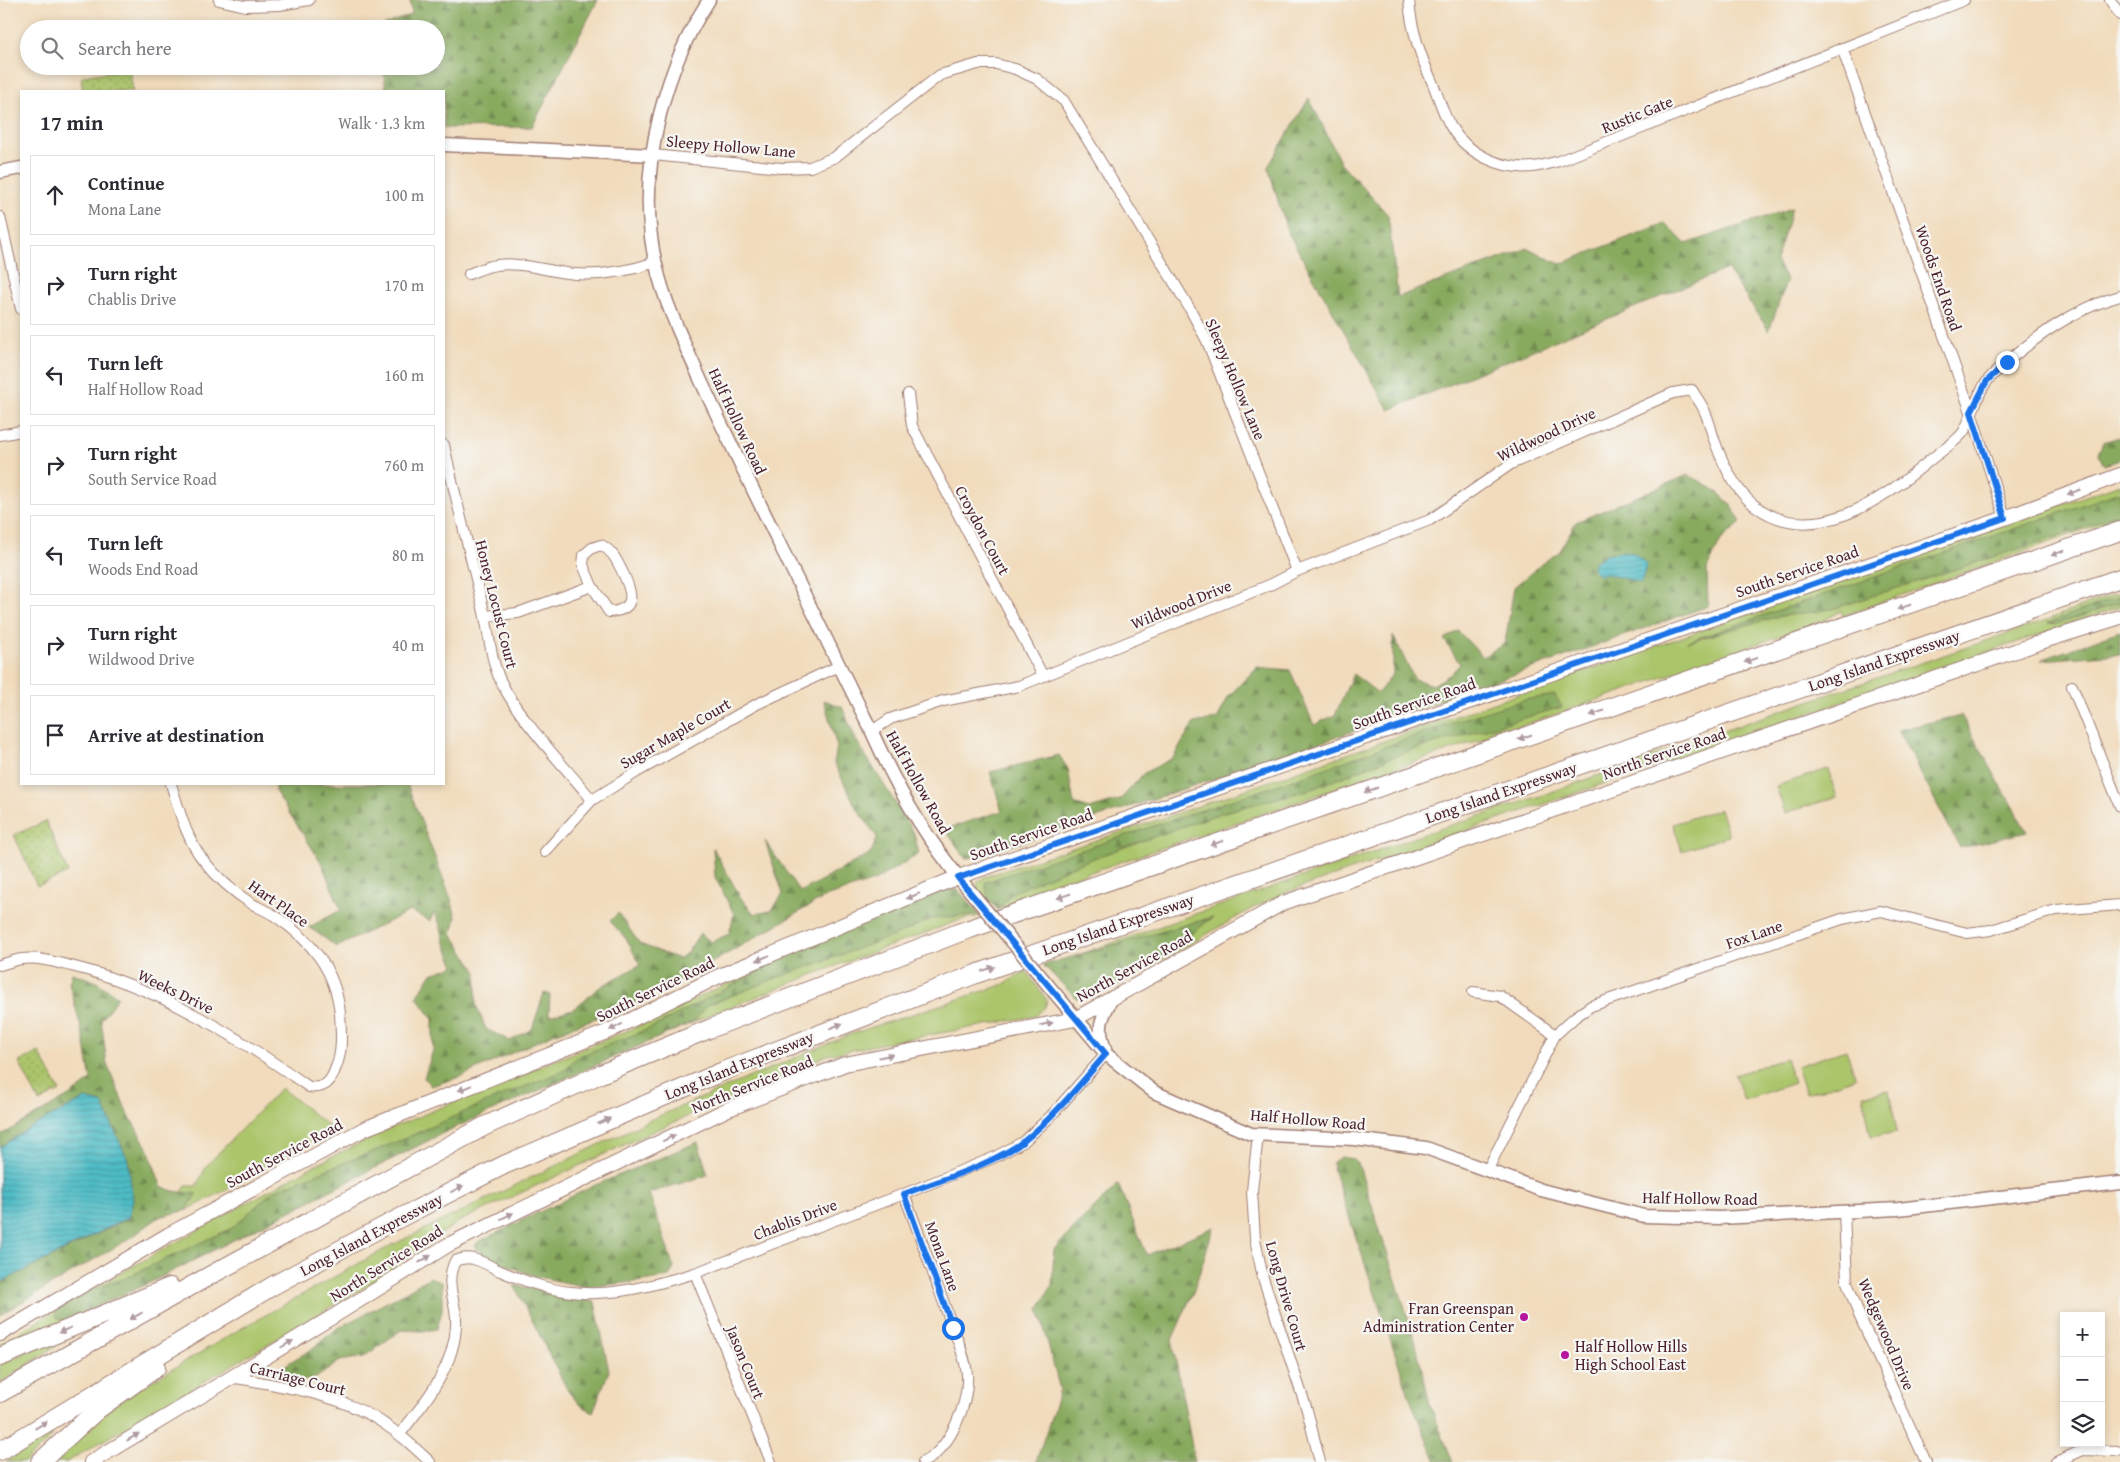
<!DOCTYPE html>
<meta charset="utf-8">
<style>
:root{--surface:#fff;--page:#f2f2f3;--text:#2b2b33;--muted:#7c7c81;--line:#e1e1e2}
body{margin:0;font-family:"Gentium Book Plus",serif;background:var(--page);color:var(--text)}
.controls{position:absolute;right:15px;bottom:15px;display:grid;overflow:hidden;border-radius:0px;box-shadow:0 2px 8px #0003}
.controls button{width:45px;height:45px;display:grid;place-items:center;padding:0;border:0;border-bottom:1px solid var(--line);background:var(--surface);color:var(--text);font:25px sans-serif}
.stop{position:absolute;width:15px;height:15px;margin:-11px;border:4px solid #1a73e8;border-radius:50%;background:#fff}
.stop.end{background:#1a73e8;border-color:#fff;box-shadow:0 1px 5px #0008}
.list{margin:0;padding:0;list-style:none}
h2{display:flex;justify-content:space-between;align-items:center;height:65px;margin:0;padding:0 20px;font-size:21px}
h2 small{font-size:16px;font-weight:400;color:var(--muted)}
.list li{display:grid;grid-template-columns:32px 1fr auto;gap:15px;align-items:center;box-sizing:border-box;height:80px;margin:0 10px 10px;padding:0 10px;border:1px solid var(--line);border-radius:0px}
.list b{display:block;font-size:19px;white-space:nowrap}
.list p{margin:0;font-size:16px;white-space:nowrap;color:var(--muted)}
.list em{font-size:16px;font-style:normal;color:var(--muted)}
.icon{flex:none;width:28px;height:28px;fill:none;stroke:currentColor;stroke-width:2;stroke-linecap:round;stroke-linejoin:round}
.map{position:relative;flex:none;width:2120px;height:1462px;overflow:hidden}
.search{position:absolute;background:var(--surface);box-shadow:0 2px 8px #0003;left:20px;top:20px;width:425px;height:55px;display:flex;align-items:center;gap:12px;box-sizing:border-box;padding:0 18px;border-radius:28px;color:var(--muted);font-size:19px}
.panel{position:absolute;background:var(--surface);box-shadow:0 2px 8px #0003;left:20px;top:90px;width:425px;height:695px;border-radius:0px}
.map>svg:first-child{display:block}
.grass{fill:#abc56b;stroke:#7a724b}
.forest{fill:url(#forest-firs);stroke:#696445}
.park{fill:url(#park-dots);stroke:#7a724b}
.water{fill:url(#water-rules);stroke:#4c6e78}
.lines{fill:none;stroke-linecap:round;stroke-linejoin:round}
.minor-casing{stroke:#9e7d74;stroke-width:12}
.tertiary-casing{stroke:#9e7d74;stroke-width:15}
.secondary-casing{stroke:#9e7d74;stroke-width:16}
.motorway-casing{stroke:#9e7d74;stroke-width:20}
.minor{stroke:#fff;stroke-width:10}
.tertiary{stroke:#fff;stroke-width:12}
.secondary{stroke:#fff;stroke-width:14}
.motorway{stroke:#fff;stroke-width:18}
.tertiary-bridge-casing{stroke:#9e7d74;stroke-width:15;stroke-linecap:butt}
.tertiary-bridge{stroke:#fff;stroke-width:12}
.oneway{fill:#ae9aa0}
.route{stroke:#1a73e8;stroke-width:6}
.poi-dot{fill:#b5179e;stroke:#f6f6f2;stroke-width:2}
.labels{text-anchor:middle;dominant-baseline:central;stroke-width:4.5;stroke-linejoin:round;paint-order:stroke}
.street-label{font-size:16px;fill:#4a1f2b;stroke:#f6f6f2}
.poi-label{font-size:16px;fill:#4a1f2b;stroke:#f6f6f2;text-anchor:end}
</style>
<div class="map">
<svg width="2120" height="1462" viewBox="0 0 2120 1462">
<defs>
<pattern id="forest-firs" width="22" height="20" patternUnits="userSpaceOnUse" patternTransform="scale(1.25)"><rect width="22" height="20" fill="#88aa5f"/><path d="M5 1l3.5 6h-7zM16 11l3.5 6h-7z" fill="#718a4f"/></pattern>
<pattern id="park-dots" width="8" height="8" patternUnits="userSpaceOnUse" patternTransform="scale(1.25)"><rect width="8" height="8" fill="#abc56b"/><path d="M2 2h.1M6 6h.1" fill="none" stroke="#8d9f58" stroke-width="1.8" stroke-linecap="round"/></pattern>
<pattern id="water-rules" width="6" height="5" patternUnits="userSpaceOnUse" patternTransform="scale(1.25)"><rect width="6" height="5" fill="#4ebcc6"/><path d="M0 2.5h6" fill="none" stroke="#4398a1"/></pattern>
</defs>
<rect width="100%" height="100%" fill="#f6f6f2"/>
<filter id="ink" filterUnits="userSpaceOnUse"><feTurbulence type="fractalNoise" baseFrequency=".02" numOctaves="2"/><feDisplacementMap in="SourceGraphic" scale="10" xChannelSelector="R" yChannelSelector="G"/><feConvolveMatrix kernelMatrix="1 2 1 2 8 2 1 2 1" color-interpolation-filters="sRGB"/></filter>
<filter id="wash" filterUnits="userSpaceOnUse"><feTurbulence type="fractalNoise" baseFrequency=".0096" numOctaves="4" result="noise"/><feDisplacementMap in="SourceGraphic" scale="20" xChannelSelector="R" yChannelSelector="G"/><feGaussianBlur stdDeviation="1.12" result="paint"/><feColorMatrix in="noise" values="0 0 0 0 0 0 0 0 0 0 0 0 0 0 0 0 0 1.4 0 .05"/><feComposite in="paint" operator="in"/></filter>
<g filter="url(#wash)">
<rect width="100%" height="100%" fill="#f1dbbc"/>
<!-- grass -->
<g class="grass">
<polygon points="2120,484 2120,517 1843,616 1841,611 1825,620 1592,702 1035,891 998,910 978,889 977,883 984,877 1164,818"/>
<polygon points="2120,592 2120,607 1287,892 1251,909 1131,978 1212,918 1075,956 1433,831 1540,796 1774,713 2041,622"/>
<polygon points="1828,769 1837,797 1785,813 1776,786"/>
<polygon points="1720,809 1729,836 1682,851 1673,824"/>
<polygon points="948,889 958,890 981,916 963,919 822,971 703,1018 559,1080 445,1132 151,1282 0,1349 0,1344 78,1297 311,1167 391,1128 648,1022 818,939"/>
<polygon points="1026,971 1047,1000 1045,1007 1036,1016 891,1042 828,1055 652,1132 458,1222 377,1280 67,1462 46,1462 120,1400 242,1328 392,1245 654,1118 851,1034 1002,985"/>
<polygon points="1846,1050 1856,1078 1806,1094 1797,1066"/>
<polygon points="1786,1058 1794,1083 1744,1100 1735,1075"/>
<polygon points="281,1088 332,1129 232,1187 187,1210 195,1194 182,1192 186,1186 196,1186 207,1165"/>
<polygon points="1889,1090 1897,1132 1871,1137 1863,1095"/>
<polygon points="52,1341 55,1347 0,1383 0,1364"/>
<polygon points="54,1435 25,1462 6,1462 38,1441"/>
</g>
<!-- forest -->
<g class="forest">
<polygon points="410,0 598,0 532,127 444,128 444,91 386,91 383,66 436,66 436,29 379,29 379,27 412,14"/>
<polygon points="1309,98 1341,163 1388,215 1398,297 1528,248 1560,264 1665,223 1686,244 1792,208 1776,261 1787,280 1769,331 1727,269 1389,410 1287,231 1268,167"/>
<polygon points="2120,437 2120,460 2104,465 2098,454 2103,442"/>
<path d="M1688 475C1712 487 1730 497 1741 523L1721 540 1707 570 1708 606 1283 756 978 857 965 858 945 829 1002 811 990 772 1059 755 1068 769 1074 804 1089 809 1120 800 1144 773 1173 758 1194 723 1217 719 1229 696 1257 667 1290 670 1314 725 1335 715 1353 674 1378 693 1393 674V635L1414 679 1433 685 1451 674 1460 664 1444 639 1458 631 1483 657 1505 643 1514 587 1544 562 1559 552 1576 522Z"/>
<polygon points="2120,492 2120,513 2080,529 1832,609 1776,617 1687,642"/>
<polygon points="2120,596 2120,603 2057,624 2048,623"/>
<polygon points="2120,631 2120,654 2041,660"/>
<polygon points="1555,695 1562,707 1406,752 1309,790 1224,812 1088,860 1013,892 998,910 988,898 985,882 1292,780 1459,720 1524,700"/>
<polygon points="824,700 842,707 856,740 914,833 919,854 874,881 825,897 692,974 623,1008 553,1034 460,1077 431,1086 424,1078 433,1050 433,1019 417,997 431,974 455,966 444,941 440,924 434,913 430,921 410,911 337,947 309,927 341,910 321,862 275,791 275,784 407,784 451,899 456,917 452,934 477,972 476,1005 486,1029 510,1041 532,1029 544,993 550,995 549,1016 573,1009 600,987 640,965 627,940 610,921 618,913 640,944 679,959 687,953 700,933 711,942 729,934 734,914 715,877 713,848 741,898 754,914 771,911 783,894 765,841 800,892 871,853 877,837 856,807 834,763 837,747"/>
<polygon points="1961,715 2027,832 1960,848 1898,730"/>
<polygon points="948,889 958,890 979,914 931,919 899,934 779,977 708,1005 693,1022 445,1132 151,1282 64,1321 57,1317 55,1311 89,1291 123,1279 232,1228 273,1191 399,1141 487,1102 563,1071 577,1057 653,1027 816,941"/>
<path d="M1213 917C1180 942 1117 998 1076 998L1043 965Z"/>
<polygon points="72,973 95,981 118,997 101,1020 107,1064 127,1112 149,1151 161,1186 173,1191 196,1194 187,1210 159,1217 132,1237 0,1315 0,1285 2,1282 129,1218 85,1099 31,1127 0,1147 0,1136 69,1096 91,1080 84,1039 69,983"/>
<polygon points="698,1142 708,1175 649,1193 674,1268 669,1276 651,1280 587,1287 534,1276 488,1257 475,1247 478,1242 593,1186"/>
<polygon points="1341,1157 1354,1159 1360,1169 1414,1336 1431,1408 1453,1462 1436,1462 1412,1404 1336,1178 1332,1163"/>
<polygon points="1118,1184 1147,1255 1214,1227 1194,1290 1172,1340 1195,1462 1036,1462 1060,1390 1039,1309 1052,1285 1054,1249"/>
<polygon points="430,1277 442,1283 442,1311 437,1329 422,1331 401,1330 364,1357 340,1361 313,1380 274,1379 275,1374 290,1362 309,1351 338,1328 404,1293"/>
<polygon points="514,1285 595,1302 609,1371 593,1412 579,1404 568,1391"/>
</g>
<!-- park -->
<g class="park">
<polygon points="126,69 130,71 133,91 83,91 81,79 83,76"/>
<polygon points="46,821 68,873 37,886 14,835"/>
<polygon points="39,1052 60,1091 39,1102 19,1062"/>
</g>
<!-- water -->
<g class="water">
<polygon points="1622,551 1634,553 1647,564 1641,583 1607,574 1599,575 1593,569 1594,562 1606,554"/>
<polygon points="85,1099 102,1103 128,1160 133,1200 129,1217 0,1283 0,1147 31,1127"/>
</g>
</g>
<g filter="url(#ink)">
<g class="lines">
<!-- minor casing -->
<g class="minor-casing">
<g id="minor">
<polyline points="219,0 245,6 280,5 309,0"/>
<path d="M1409 0C1411 30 1421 57 1433 84 1439 98 1443 114 1451 127 1467 154 1502 170 1533 167 1542 166 1551 163 1559 161L1964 0"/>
<polyline points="2110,0 2120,15"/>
<polyline points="1842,48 1971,412 2005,518"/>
<polyline points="653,155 781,168 810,167 835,157 940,75 978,64 996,64 1015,69 1037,79 1064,101 1190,309 1207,341 1297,571"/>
<polyline points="0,217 21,309"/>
<path d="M469 274C476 271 483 268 491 266 518 260 548 272 575 274 603 276 629 271 656 262"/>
<polyline points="908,394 912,426 1043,676"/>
<polyline points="0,435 21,431"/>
<path d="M444 445C456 501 471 557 484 612 489 633 490 655 498 675 515 716 564 765 592 800"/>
<path d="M485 616 518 613 592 586 609 612C638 610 632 592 623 573 617 561 613 551 601 545L592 548 584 555 583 565 592 586"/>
<polyline points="2072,686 2120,806"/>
<path d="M872 731 890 719 943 701 1019 686 1272 584 1297 571 1430 520 1511 464 1673 393 1692 390C1696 397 1701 403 1704 410 1709 419 1711 431 1715 442 1723 464 1735 490 1754 505 1812 550 1884 499 1929 461 1938 453 1958 441 1964 431 1973 415 1976 395 1988 380 1997 370 2008 361 2019 352 2050 327 2081 307 2120 296"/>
<polyline points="545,852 592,800 637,772 757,704 839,666"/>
<path d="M0 965C7 963 15 960 22 959 38 957 55 962 71 966 158 987 237 1036 309 1087 325 1089 331 1082 336 1067 343 1051 341 1031 340 1014 336 970 311 940 275 916 267 911 257 907 249 902 232 891 216 876 204 861 186 839 179 809 171 784"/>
<polyline points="1473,992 1500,996 1555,1035"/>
<polyline points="1258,1134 1252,1191 1255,1239 1263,1278 1307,1410 1320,1462"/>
<polyline points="1488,1169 1555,1035 1575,1017 1591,1006 1842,919 1881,911 1967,933 1991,930 2056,910 2120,905"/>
<path d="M904 1194C919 1233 933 1273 947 1312 954 1332 965 1354 967 1374 969 1403 950 1450 923 1462"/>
<polyline points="1844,1212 1847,1282 1859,1315 1926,1462"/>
<polyline points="695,1273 771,1462"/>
<path d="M231 1377C280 1386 337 1393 380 1421 399 1433 414 1447 430 1462"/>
<path d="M400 1434C425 1402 454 1368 456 1326 458 1302 443 1286 455 1261 461 1259 467 1257 473 1259 482 1261 490 1266 498 1270 520 1279 546 1290 571 1292 612 1297 655 1285 695 1273L904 1194 993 1158 1023 1142 1050 1117 1106 1054"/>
<polyline points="2056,1462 2083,1450 2117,1451"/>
</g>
</g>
<!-- tertiary casing -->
<g class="tertiary-casing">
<g id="tertiary">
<path d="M709 0C666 66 641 158 651 237 658 292 679 331 701 381 727 437 754 492 781 547 808 603 836 659 864 716 874 735 882 755 892 774 914 818 943 860 975 897"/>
<polyline points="444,145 653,155"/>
<polyline points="0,172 21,168"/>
<polyline points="1048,985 1106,1054 1154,1092 1251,1134 1354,1139 1426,1148 1541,1190 1644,1216 1719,1218 1898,1209 2120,1183"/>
<path d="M1105 1049C1097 1026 1101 1019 1112 998"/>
</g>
</g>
<!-- secondary casing -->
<g class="secondary-casing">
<g id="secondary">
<polyline points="0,1334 168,1235 364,1129 609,1031 717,977 958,877 2005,518 2120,475"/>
<polyline points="91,1462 334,1316 448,1245 726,1110 845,1064 1075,1019 1283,903 2053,638 2120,617"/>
</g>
</g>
<!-- motorway casing -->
<g class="motorway-casing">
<g id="motorway">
<polyline points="0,1357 170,1287"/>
<polyline points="0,1393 209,1276 485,1126 596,1076 709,1029 961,932 2120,531"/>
<polyline points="0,1451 274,1285 390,1223 504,1165 726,1070 976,974 2120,578"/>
<polyline points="40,1462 97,1410 156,1368"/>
</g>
</g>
<!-- minor -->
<use href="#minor" class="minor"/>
<!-- tertiary -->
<use href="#tertiary" class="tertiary"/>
<!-- secondary -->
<use href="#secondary" class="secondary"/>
<!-- motorway -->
<use href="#motorway" class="motorway"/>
<!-- tertiary-bridge casing -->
<g class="tertiary-bridge-casing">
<polyline id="tertiary-bridge" points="975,897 1048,985"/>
</g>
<!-- tertiary-bridge -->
<use href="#tertiary-bridge" class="tertiary-bridge"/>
</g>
<!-- one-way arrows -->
<defs><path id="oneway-solid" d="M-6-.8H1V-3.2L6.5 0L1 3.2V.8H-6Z" transform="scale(1.25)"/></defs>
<g class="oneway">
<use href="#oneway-solid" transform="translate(2074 492) rotate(160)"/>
<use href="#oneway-solid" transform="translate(2058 553) rotate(160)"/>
<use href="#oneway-solid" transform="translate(1904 607) rotate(161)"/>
<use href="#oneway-solid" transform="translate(1751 660) rotate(161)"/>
<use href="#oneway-solid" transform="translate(1597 713) rotate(161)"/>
<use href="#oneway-solid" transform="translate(1525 737) rotate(161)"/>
<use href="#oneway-solid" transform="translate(1371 790) rotate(161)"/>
<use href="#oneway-solid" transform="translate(1217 843) rotate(161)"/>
<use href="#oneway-solid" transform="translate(913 896) rotate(158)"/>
<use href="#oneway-solid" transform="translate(1064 896) rotate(161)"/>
<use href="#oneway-solid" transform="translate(763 958) rotate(158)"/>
<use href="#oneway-solid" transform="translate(988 969) rotate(-19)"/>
<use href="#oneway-solid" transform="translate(1046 1024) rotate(-11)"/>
<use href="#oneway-solid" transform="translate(836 1026) rotate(-21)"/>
<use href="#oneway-solid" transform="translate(616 1027) rotate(154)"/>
<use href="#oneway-solid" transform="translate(886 1056) rotate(-12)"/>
<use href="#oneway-solid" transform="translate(465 1088) rotate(158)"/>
<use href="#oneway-solid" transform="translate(604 1121) rotate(-24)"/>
<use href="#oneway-solid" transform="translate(669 1138) rotate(-26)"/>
<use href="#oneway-solid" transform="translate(457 1189) rotate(-27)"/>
<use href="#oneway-solid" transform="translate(507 1216) rotate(-26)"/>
<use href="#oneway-solid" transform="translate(425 1259) rotate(-31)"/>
<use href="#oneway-solid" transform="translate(136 1316) rotate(151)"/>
<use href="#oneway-solid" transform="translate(65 1330) rotate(157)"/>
<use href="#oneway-solid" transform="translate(287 1344) rotate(-30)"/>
<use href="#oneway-solid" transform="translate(41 1425) rotate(-31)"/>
<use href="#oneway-solid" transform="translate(133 1437) rotate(-31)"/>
</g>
</g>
<g class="lines" filter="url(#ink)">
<!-- route -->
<path class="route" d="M953 1328 904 1194C940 1180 994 1164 1024 1141 1055 1116 1080 1084 1106 1054L958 878 2005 518 1971 412 1987 381 2007 362"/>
</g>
<!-- markers -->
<g class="poi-dot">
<circle cx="1524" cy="1317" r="5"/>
<circle cx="1565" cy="1355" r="5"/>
</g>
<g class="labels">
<!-- street labels -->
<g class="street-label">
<text transform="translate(1637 114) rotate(-22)">Rustic Gate</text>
<text transform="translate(731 146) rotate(5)">Sleepy Hollow Lane</text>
<text transform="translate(1939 278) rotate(71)">Woods End Road</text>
<text transform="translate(1236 379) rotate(67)">Sleepy Hollow Lane</text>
<text transform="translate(738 421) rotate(65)">Half Hollow Road</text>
<text transform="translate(1546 434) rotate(-25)">Wildwood Drive</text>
<text transform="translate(983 530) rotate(62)">Croydon Court</text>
<text transform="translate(1797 571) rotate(-19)">South Service Road</text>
<text transform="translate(497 604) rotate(76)">Honey Locust Court</text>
<text transform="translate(1181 604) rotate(-22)">Wildwood Drive</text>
<text transform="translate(1884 660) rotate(-19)">Long Island Expressway</text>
<text transform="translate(1414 703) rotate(-19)">South Service Road</text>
<text transform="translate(675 733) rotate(-30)">Sugar Maple Court</text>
<text transform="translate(1664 753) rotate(-19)">North Service Road</text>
<text transform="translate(919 782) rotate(61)">Half Hollow Road</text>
<text transform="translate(1501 792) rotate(-19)">Long Island Expressway</text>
<text transform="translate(1031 834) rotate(-19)">South Service Road</text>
<text transform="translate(279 903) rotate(35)">Hart Place</text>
<text transform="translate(1118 924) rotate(-19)">Long Island Expressway</text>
<text transform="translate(1754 934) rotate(-19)">Fox Lane</text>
<text transform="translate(1134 966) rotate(-29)">North Service Road</text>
<text transform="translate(655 989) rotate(-26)">South Service Road</text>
<text transform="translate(176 991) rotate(26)">Weeks Drive</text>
<text transform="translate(739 1065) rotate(-22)">Long Island Expressway</text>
<text transform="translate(752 1084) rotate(-22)">North Service Road</text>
<text transform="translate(1308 1119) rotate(5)">Half Hollow Road</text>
<text transform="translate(284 1153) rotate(-28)">South Service Road</text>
<text transform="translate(1700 1198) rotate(1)">Half Hollow Road</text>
<text transform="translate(795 1219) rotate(-21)">Chablis Drive</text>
<text transform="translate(371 1234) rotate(-28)">Long Island Expressway</text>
<text transform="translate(943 1256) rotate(70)">Mona Lane</text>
<text transform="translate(386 1263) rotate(-32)">North Service Road</text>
<text transform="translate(1287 1296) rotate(74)">Long Drive Court</text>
<text transform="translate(1887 1334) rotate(67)">Wedgewood Drive</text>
<text transform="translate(746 1362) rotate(68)">Jason Court</text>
<text transform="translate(298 1378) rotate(14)">Carriage Court</text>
</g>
<!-- poi labels -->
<g class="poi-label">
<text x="1514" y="1308">Fran Greenspan<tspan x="1514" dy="18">Administration Center</tspan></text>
<text x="1575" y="1346" text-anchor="start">Half Hollow Hills<tspan x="1575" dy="18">High School East</tspan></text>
</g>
</g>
</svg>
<div class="controls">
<button>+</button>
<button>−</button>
<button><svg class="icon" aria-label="layers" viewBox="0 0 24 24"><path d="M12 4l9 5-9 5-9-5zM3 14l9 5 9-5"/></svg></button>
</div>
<div class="stop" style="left:953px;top:1328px"></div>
<div class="stop end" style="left:2007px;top:362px"></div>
<div class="search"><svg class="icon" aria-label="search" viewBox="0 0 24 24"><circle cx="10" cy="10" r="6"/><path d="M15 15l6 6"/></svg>Search here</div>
<section class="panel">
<h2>17 min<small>Walk · 1.3 km</small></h2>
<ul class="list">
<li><svg class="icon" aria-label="ahead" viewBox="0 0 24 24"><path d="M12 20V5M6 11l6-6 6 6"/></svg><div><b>Continue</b><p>Mona Lane</p></div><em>100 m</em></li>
<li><svg class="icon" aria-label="right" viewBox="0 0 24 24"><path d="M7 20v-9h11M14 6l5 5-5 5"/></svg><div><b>Turn right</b><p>Chablis Drive</p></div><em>170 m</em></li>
<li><svg class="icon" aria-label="left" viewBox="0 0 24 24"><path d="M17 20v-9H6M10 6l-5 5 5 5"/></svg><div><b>Turn left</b><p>Half Hollow Road</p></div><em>160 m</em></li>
<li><svg class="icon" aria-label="right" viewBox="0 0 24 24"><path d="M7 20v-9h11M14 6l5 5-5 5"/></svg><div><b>Turn right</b><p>South Service Road</p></div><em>760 m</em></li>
<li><svg class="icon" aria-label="left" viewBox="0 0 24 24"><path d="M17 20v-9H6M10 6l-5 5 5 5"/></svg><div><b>Turn left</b><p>Woods End Road</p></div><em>80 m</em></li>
<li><svg class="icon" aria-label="right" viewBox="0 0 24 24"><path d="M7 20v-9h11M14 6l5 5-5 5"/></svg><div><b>Turn right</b><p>Wildwood Drive</p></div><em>40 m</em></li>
<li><svg class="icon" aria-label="arrive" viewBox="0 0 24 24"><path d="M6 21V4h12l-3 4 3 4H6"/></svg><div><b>Arrive at destination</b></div></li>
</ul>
</section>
</div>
